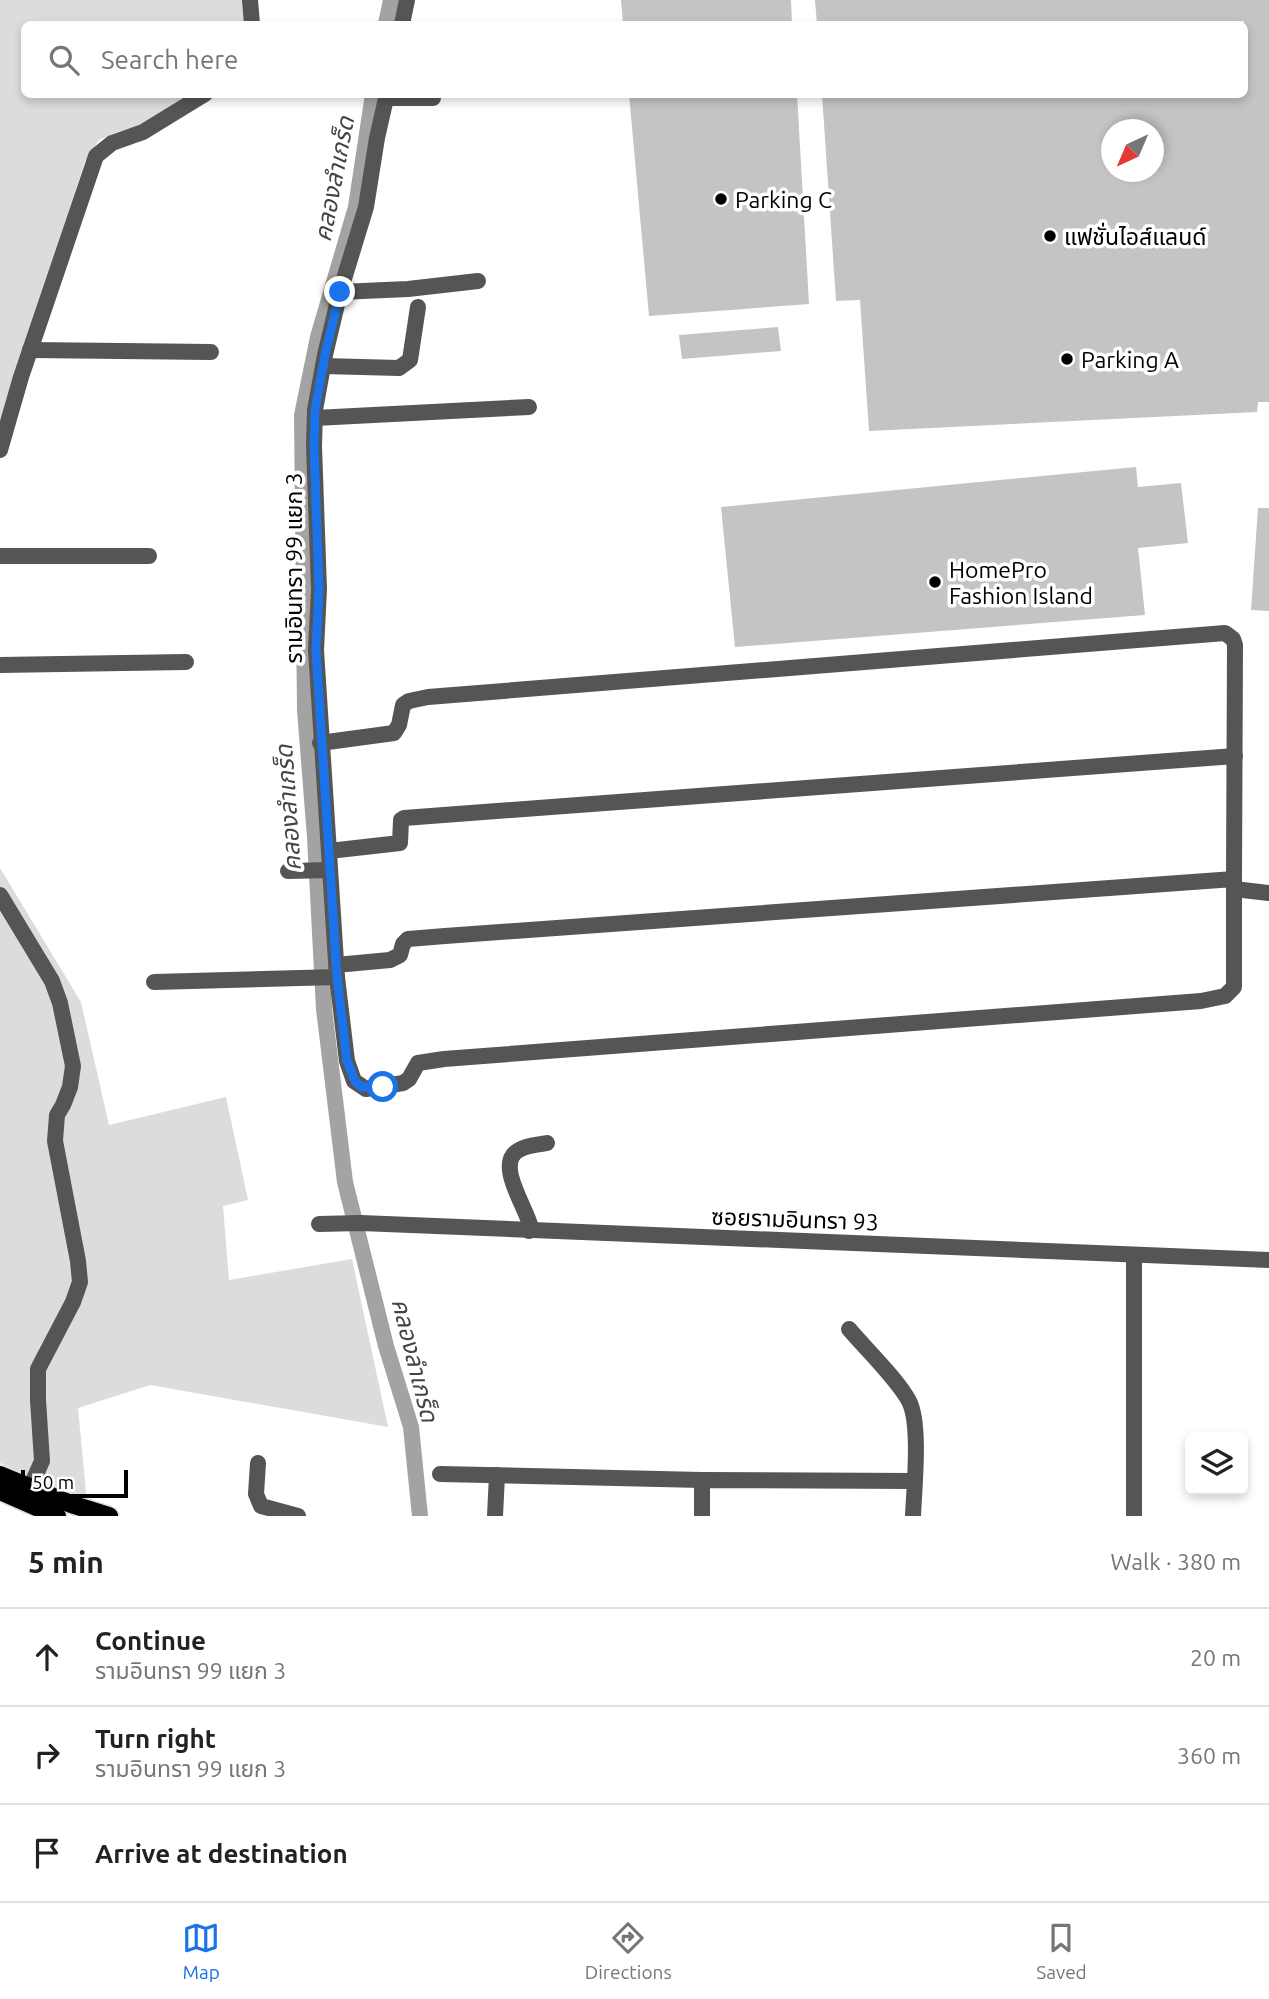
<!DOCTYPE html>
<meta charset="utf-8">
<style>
:root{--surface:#fff;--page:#f2f2f2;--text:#222;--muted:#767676;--line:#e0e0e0;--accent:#1a73e8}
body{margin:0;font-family:Ubuntu,"Noto Sans Thai",sans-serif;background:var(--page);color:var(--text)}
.controls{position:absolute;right:21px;bottom:21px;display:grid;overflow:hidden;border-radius:10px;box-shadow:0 4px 10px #0003}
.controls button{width:63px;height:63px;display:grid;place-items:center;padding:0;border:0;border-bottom:2px solid var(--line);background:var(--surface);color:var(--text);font:35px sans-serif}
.compass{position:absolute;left:1101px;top:119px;width:63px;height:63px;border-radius:50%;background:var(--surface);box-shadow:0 4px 10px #0003;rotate:224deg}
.scale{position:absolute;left:21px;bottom:18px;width:107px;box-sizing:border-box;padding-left:7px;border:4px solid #000;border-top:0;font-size:19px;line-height:24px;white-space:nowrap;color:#000;-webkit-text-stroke:5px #fff;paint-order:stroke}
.stop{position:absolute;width:21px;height:21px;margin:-16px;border:5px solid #1a73e8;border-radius:50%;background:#fff}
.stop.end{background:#1a73e8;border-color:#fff;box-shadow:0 2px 7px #0008}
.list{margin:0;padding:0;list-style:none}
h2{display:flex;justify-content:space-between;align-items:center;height:91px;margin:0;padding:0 28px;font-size:30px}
h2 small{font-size:23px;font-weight:400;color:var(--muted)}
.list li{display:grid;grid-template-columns:46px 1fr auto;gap:21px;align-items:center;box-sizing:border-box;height:98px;padding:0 28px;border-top:2px solid var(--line)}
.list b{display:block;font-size:26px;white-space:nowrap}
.list p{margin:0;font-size:23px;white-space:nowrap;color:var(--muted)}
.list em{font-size:23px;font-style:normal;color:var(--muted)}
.icon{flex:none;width:38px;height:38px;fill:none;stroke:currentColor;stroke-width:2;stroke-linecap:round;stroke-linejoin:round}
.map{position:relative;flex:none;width:1269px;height:1516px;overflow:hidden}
.search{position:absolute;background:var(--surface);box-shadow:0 4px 10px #0003;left:21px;right:21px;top:21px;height:77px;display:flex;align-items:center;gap:18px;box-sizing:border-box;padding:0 24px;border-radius:10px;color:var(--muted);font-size:26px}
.sheet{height:385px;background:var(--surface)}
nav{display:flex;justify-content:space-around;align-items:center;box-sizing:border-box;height:98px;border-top:2px solid var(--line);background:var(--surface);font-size:19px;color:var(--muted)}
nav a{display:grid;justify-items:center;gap:4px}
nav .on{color:var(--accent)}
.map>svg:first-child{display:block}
.green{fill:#dcdcdc}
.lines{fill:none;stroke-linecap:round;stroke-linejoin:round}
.canal{stroke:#a3a3a3;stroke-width:16}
.building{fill:#c4c4c4;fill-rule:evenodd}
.major-casing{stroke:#dbdbdb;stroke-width:21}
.minor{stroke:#555;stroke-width:16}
.major{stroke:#000;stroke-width:18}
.route{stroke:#1a73e8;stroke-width:9}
.poi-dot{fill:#000;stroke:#fff;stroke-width:2.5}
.labels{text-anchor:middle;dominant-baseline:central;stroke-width:7;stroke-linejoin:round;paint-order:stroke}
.poi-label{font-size:23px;fill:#000;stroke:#fff;text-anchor:start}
.street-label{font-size:23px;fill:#000;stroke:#fff}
.water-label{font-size:24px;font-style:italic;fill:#444;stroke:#fff}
</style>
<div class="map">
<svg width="1269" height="1516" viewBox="0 0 1269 1516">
<rect width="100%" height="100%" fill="#fff"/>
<!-- green -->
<g class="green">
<polygon points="0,0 244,0 247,24 24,24 24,94 193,95 147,124 117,132 99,140 85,161 0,424"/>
<polygon points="0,868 81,1002 109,1125 226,1097 248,1200 223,1206 229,1280 352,1259 388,1427 150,1385 78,1408 87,1503 0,1463"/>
</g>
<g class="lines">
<!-- canal -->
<g class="canal">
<polyline points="386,24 391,0"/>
<polyline points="373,94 356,207 318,337 302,415 305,710 315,837 324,1009 345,1182 386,1346 411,1427 420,1516"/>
</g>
</g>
<!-- building -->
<g class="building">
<polygon points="621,0 791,0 792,24 623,24"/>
<path d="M815 0H1269V402H1258L1257 412 869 431 860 300 836 301 822 94H1244V21L1213 24H817ZM1111 130H1153V172H1111Z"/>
<polygon points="629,94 797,94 809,304 649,316"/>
<polygon points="778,327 781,351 682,359 679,335"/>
<polygon points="1136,467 1138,487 1181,483 1188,543 1138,548 1145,615 735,647 721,507"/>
<polygon points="1258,508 1269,508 1269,611 1251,610"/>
</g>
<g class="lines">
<!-- major casing -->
<g class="major-casing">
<g id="major">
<polyline points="0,1475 71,1504 109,1516"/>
<polyline points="0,1491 57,1516"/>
</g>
</g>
<!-- minor -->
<g class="minor">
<polyline points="250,0 252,24"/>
<polyline points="402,24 407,0"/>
<polyline points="386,98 433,98"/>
<polyline points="340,292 408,289 478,281"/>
<polyline points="30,350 211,352"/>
<polyline points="323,366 399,368 410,360 418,307"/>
<polyline points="315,418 529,407"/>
<polyline points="0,450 21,377 96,156 112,143 143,132 205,94"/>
<polyline points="0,556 149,556"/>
<polyline points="0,665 186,662"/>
<polyline points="320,743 394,733 399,725 403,705 409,701 428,697 1225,633 1233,639 1235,645 1234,879"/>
<polyline points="329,851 400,843 401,820 404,818 1235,756"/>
<polyline points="288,871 330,870"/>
<polyline points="1234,889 1269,893"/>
<polyline points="0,895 52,981 60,1003 73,1066 70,1087 63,1105 57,1115 55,1141 78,1261 80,1282 73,1302 38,1369 38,1400 42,1461 26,1497"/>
<polyline points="336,965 390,960 400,955 403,944 408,939 445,936 1234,879 1234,987 1225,996 1201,1001 444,1059 418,1063 409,1079 403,1083 366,1089 354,1081 347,1061 337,977 316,650 319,589 314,446 315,410 325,355 340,292 366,207 377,138 387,94"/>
<polyline points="154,982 337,977"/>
<polyline points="319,1224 361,1223 1269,1260"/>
<path d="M529 1231 531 1228C527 1208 494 1163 519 1150 527 1145 538 1145 547 1143"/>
<polyline points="1134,1255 1134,1516"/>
<path d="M849 1329C866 1349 898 1380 909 1401 921 1424 914 1489 913 1516"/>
<polyline points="258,1463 256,1494 261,1506 298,1516"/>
<polyline points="440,1474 702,1480"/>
<polyline points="495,1516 497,1475"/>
<polyline points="702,1516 702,1480 914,1481"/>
</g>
<!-- major -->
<use href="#major" class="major"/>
</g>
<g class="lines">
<!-- route -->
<polyline class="route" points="340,292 325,355 315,410 314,446 319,589 316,650 337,977 347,1061 355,1081 361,1087 383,1087"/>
</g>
<!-- markers -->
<g class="poi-dot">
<circle cx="721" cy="199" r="7"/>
<circle cx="1050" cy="236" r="7"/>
<circle cx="1067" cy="359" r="7"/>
<circle cx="935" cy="582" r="7"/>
</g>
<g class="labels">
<!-- poi labels -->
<g class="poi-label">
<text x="735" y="199">Parking C</text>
<text x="1064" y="236">แฟชั่นไอส์แลนด์</text>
<text x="1081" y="359">Parking A</text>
<text x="949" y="569">HomePro<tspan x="949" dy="26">Fashion Island</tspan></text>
</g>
<!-- street labels -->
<g class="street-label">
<text transform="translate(293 568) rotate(-90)">รามอินทรา 99 แยก 3</text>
<text transform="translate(795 1219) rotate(2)">ซอยรามอินทรา 93</text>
</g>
<!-- water labels -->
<g class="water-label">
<text transform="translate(334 179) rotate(-79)">คลองลำเกร็ด</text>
<text transform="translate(288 808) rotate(-94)">คลองลำเกร็ด</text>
<text transform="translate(415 1360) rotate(76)">คลองลำเกร็ด</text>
</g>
</g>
</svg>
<div class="controls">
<button><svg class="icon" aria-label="layers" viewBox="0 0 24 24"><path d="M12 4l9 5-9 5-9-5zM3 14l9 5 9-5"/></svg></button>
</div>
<svg class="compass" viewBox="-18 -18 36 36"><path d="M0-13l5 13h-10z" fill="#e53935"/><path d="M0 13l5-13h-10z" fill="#767676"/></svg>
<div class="scale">50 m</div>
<div class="stop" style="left:383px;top:1087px"></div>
<div class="stop end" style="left:340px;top:292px"></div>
<div class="search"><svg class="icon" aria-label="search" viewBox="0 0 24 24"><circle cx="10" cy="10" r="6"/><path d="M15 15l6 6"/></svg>Search here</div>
</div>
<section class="sheet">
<h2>5 min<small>Walk · 380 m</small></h2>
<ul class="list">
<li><svg class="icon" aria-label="ahead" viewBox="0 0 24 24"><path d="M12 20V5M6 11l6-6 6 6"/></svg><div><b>Continue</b><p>รามอินทรา 99 แยก 3</p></div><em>20 m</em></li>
<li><svg class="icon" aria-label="right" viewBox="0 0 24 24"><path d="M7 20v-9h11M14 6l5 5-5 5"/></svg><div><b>Turn right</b><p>รามอินทรา 99 แยก 3</p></div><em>360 m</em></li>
<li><svg class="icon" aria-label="arrive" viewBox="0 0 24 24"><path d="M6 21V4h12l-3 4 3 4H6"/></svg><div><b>Arrive at destination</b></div></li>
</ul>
</section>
<nav>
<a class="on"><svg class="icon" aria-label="map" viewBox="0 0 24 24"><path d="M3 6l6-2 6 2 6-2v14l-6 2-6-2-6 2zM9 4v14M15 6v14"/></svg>Map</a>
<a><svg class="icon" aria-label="directions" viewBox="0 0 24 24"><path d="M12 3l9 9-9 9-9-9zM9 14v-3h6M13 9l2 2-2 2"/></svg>Directions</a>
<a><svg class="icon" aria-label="saved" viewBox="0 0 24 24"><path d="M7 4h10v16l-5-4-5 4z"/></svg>Saved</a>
</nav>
